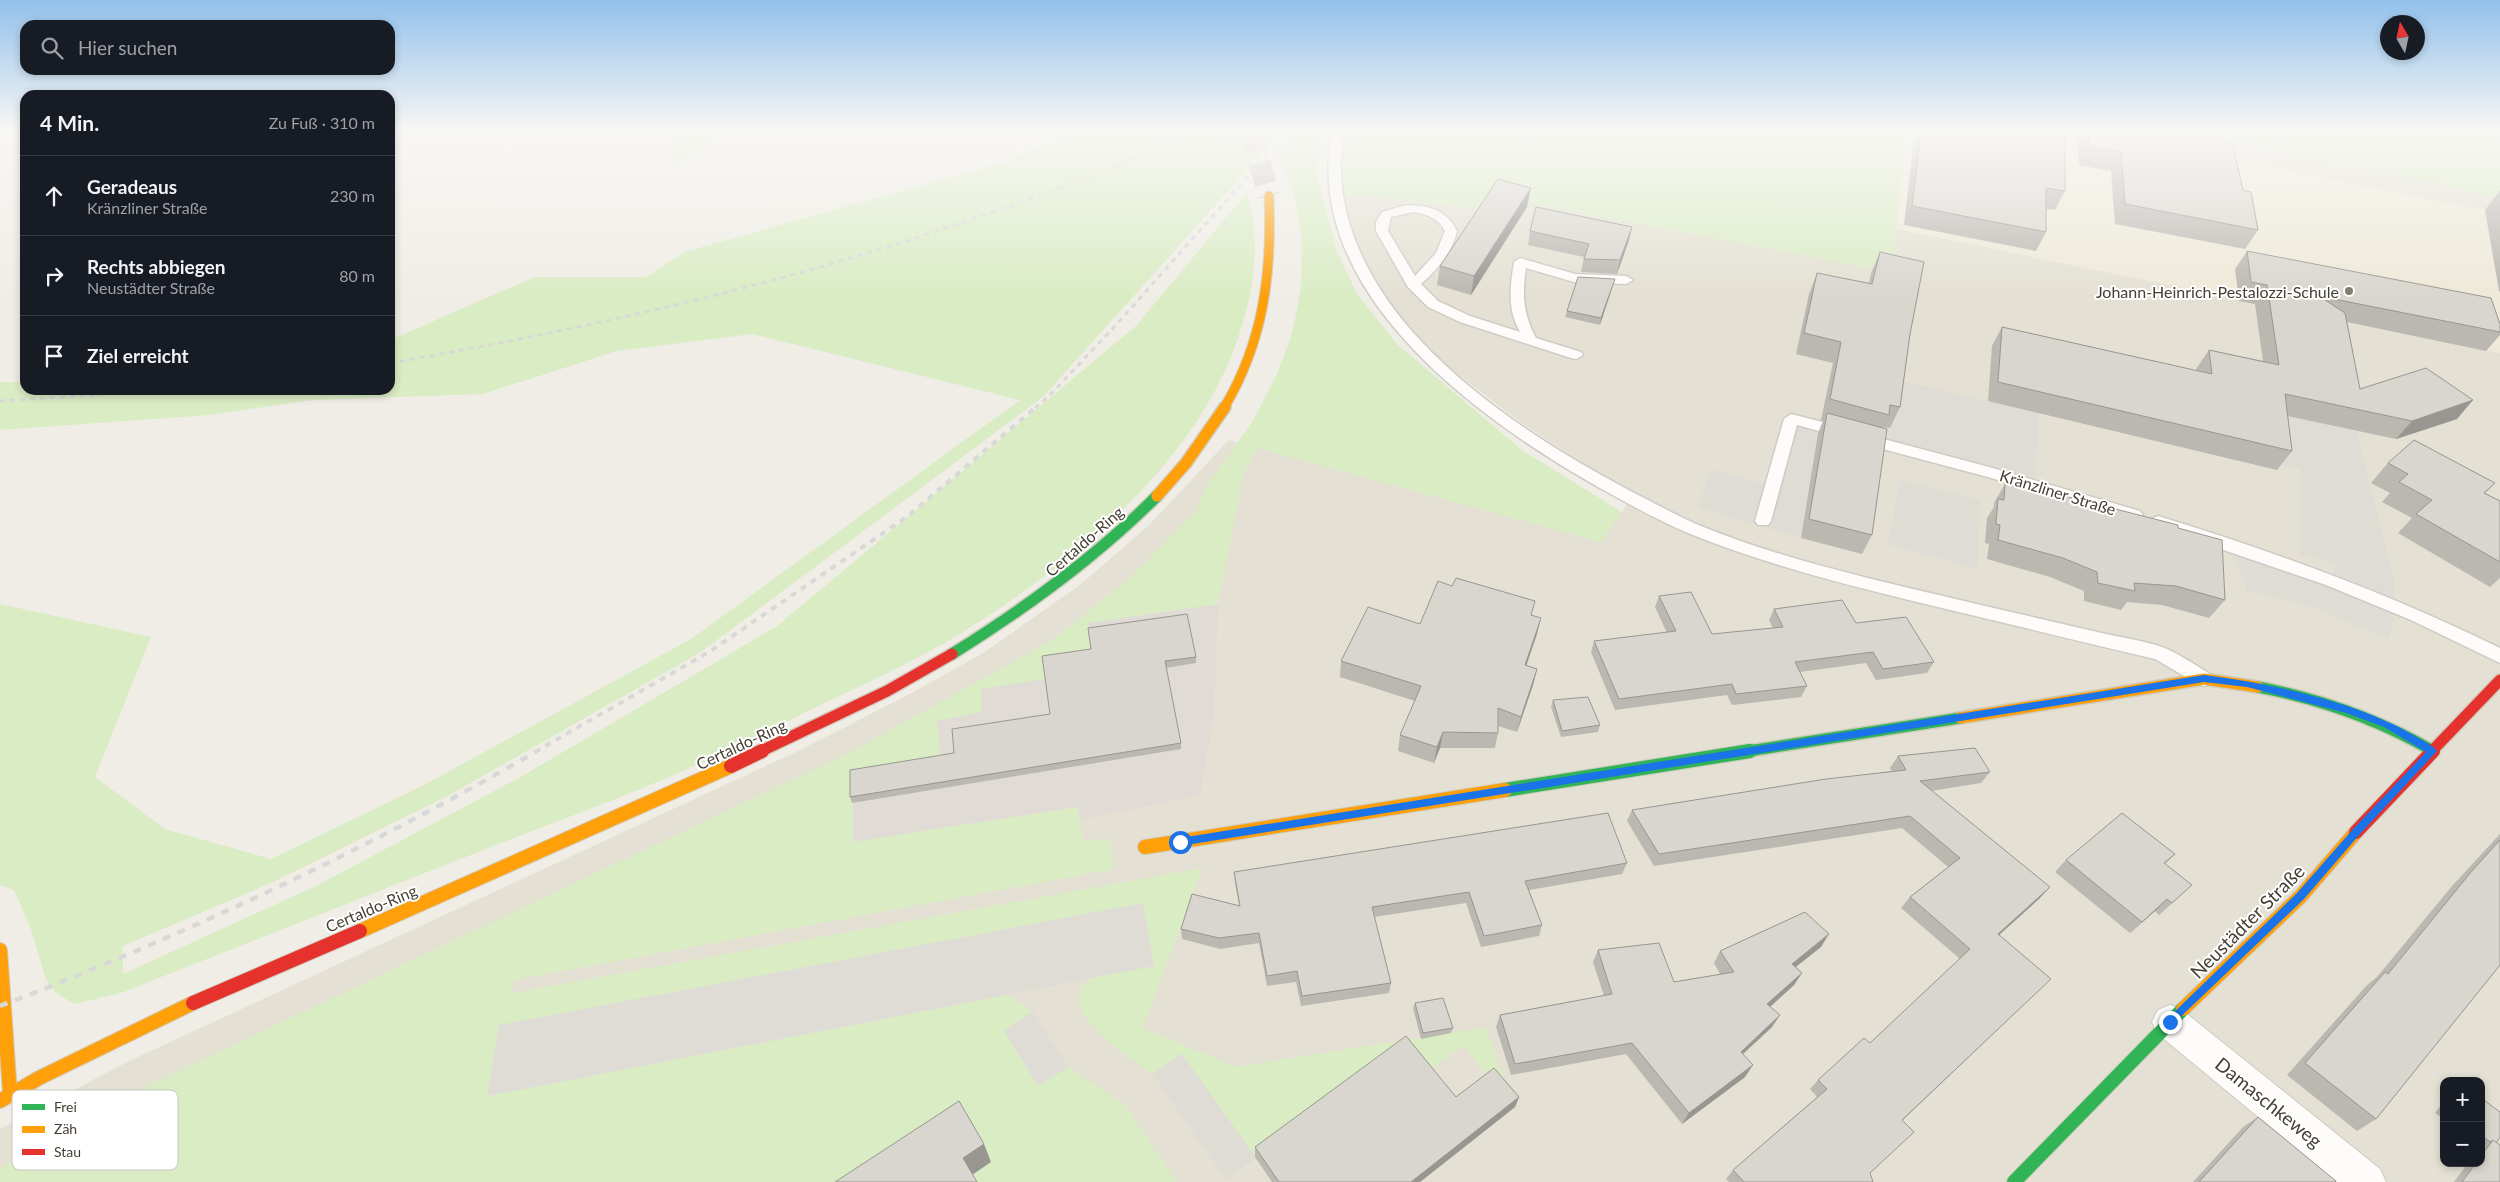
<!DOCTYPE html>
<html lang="de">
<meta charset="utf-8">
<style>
:root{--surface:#171b24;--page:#20242c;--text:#f1f3f6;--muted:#9ea1a6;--line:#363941}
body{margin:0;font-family:Lato,sans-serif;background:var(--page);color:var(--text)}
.controls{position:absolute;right:15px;bottom:15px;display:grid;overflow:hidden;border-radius:10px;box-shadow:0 2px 8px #0003}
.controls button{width:45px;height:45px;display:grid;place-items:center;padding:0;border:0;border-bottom:1px solid var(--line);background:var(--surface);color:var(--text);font:25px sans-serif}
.compass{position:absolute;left:2380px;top:15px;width:45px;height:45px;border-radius:50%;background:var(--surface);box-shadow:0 2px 8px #0003;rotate:351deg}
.stop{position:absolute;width:15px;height:15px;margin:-11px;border:4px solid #1a73e8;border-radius:50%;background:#fff}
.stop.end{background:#1a73e8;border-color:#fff;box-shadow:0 1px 5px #0008}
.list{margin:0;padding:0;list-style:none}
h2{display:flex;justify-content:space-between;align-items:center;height:65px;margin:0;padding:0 20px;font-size:21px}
h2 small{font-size:16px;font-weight:400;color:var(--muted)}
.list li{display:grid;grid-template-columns:32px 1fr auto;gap:15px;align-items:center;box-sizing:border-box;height:80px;padding:0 20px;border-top:1px solid var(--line)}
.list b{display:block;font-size:19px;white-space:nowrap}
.list p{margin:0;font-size:16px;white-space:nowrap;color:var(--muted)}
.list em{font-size:16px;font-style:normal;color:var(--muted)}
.icon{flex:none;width:28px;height:28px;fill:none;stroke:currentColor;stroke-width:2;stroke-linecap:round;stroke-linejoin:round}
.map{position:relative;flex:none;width:2500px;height:1182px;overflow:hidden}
.search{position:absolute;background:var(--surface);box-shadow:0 2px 8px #0003;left:20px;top:20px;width:375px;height:55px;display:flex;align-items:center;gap:12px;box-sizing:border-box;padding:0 18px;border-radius:15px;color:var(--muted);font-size:19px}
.panel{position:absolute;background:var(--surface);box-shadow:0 2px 8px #0003;left:20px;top:90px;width:375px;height:305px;border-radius:15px}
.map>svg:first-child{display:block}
.residential{fill:#e4e0d3;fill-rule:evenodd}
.industrial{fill:#e0dcd5}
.education{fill:#eee9d8}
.green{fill:#daecc4}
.parking{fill:#dfdcd6}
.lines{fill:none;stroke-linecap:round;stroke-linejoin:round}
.secondary-tunnel{stroke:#cecac2;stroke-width:22;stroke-dasharray:22 11;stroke-linecap:butt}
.lane-casing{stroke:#cecbc4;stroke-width:3}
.street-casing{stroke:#cecbc4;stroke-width:2}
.fast-far1-casing{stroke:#cfccbd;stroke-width:14}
.fast-casing{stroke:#cfccbd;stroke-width:16}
.slow-far2-casing{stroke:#cfccbd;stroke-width:11}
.slow-far1-casing{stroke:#cfccbd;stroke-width:14}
.slow-casing{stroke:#cfccbd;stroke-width:16}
.jam-far1-casing{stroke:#cfccbd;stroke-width:14}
.jam-casing{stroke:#cfccbd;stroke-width:16}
.lane{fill:#fdfcfb;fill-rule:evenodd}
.street{fill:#fdfcfb;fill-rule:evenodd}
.fast-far1{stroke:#30b455;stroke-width:11}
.fast{stroke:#30b455;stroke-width:14}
.slow-far2{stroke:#ff9f0a;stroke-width:9}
.slow-far1{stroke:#ff9f0a;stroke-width:11}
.slow{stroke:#ff9f0a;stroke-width:14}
.jam-far1{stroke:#e5322d;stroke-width:11}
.jam{stroke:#e5322d;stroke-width:14}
.rail-far2{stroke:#d8d8d7;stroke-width:3;stroke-dasharray:5 5;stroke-linecap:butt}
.rail-far1{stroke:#d8d8d7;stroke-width:4;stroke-dasharray:6 6;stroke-linecap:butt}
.rail{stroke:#d8d8d7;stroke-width:4.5;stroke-dasharray:8 8;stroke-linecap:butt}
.wall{fill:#bbb8b2}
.shaded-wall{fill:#989691}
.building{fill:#d9d6cf;stroke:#989691}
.route{fill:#1a73e8}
.poi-dot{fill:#817d72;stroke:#fff;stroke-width:2}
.labels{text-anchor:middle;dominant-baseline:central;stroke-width:4;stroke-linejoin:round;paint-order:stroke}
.poi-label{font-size:16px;fill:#454033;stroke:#fff;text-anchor:end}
.street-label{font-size:16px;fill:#454033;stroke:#fff}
.near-street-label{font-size:19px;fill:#454033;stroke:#fff}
.key{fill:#fff;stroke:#c7c6c2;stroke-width:1}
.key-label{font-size:14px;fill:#454033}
</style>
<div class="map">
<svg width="2500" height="1182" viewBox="0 0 2500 1182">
<rect width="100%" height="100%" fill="#f0ede6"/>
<!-- residential -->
<path class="residential" d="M1907 131H2500V1182H0V1129L127 1062 796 752 908 695 983 653 1080 585 1149 525 1229 440 1257 448 1622 512 1633 493 1577 460 1516 419 1451 369 1406 326 1379 287 1361 255 1341 193 1482 209 1492 196 1891 271ZM2444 1081H2481V1163H2444Z"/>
<!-- industrial -->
<polygon class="industrial" points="1218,604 1214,717 1200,795 1080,820 1078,807 853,842 852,777 937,720 981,712 980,689 1045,679 1044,662 1091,655 1088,623"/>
<!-- education -->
<polygon class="education" points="1907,131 2090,131 2500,213 2500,353 1896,229"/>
<!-- green -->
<g class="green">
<polygon points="672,131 725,131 674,167"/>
<path d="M1076 131H1228L1231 139 1270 134V131H1282L1043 397 701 652 446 797 269 884 123 946V974L316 886 524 775 777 626 1136 326 1244 196H1248C1261 247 1254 293 1237 341 1196 459 1084 554 982 620 929 655 869 682 812 709 772 729 733 749 692 767 625 797 554 822 486 849 364 897 243 945 121 993L74 1004 55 992 45 977 31 929 14 890 0 885V604L151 637 95 777 165 829 271 859 426 784 691 639 1020 400 752 334 617 351 483 394 313 400 210 415 0 430V382H25V390H390V340L535 277H646L684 252 1001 163Z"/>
<path d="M1298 131H1326L1318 156 1316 172 1336 249 1357 294 1398 345 1522 450 1622 512 1601 542 1257 448 1244 472 1218 604 1088 623 1092 655 1044 662 1045 679 981 689 982 712 937 721 941 762 852 777 853 842 1078 807 1083 842 1110 838 1114 869 514 980 512 993 1202 868 1143 1028 1236 1067 1485 1027 1515 1107 1463 1045 1426 1074 1403 1047 1255 1157 1181 1053 1152 1074C1132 1059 1049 1009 1090 979 1098 974 1142 968 1154 966L1142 903 488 1096 1008 995 1033 1012 1004 1031 1038 1086 1068 1067 1124 1104 1177 1182H0V1168L105 1106 849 753 1049 642 1097 605 1139 569 1198 508 1207 485 1253 421 1277 374 1291 337 1296 315 1301 288 1302 238 1294 192 1278 159Z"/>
<polygon points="1342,131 1907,131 1891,272 1493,196 1482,209 1341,193 1339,181"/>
<polygon points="2191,131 2500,131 2500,197"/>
</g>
<!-- parking -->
<g class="parking">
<polygon points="1898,380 2039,413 2035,477 1889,440"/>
<polygon points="2264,411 2356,431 2394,580 2394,620 2388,639 2307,605 2247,590 2232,551 2328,585 2337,564 2300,555 2300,469 2276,464"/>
<polygon points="1789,425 1818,433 1801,538 1698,507 1711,469 1772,487"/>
<polygon points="1900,479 1981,500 1977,569 1888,544"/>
<polygon points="1143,903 1154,966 487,1096 499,1025"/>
<polygon points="1033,1012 1068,1067 1038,1086 1004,1031"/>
<polygon points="1182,1054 1256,1158 1226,1180 1153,1074"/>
</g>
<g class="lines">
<!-- secondary-tunnel -->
<polyline class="secondary-tunnel" points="1251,131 1269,196"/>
<!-- lane casing -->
<g class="lane-casing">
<g id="lane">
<path d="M1332 131H1344C1329 210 1368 285 1421 341 1482 406 1563 456 1642 497 1660 506 1678 516 1696 524 1783 560 1876 580 1968 602 2011 612 2054 622 2097 632 2118 637 2141 640 2162 647 2178 653 2195 665 2210 674L2213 679 2210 684 2204 686 2198 684 2155 659C2075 640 1996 621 1917 602 1839 583 1762 563 1688 533 1657 520 1627 503 1598 487 1477 418 1301 292 1332 131Z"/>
<path d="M1403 206C1426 204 1446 209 1457 231 1452 253 1437 270 1421 284L1438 301 1470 316 1520 332C1507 309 1510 287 1514 262L1520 258 1575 274 1626 276 1633 280 1626 284 1574 282 1526 268C1522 294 1523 314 1536 338L1581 352 1583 355 1576 359 1571 358 1460 322 1428 307 1408 287 1376 231V222L1382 212ZM1413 212C1427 214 1438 218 1445 231L1436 253 1415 276 1388 231 1391 217Z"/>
<polygon points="1791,414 1846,428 1848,432 1841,437 1797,425 1771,521 1768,525 1758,525 1755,521 1784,419"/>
<polygon points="1865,434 1989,467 2140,511 2143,515 2140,519 2135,521 1988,477 1860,443 1858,439 1860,435"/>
<path d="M2158 516C2276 552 2390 594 2500 648V663L2411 620 2326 585 2153 526 2150 522 2153 518Z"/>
</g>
</g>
<!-- street casing -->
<g class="street-casing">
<polygon id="street" points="2170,1005 2182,1010 2380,1169 2386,1182 2337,1182 2158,1034 2152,1022 2158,1010"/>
</g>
<!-- fast-far1 casing -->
<g class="fast-far1-casing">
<g id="fast-far1">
<path d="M952 654C1026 608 1095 558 1157 496"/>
<path d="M2258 687C2321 699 2378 719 2433 751"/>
<polyline points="1742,752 1960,718"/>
</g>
</g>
<!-- fast casing -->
<g class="fast-casing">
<g id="fast">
<polyline points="1505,790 1750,751"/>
<polyline points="2014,1182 2183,1009"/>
</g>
</g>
<!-- slow-far2 casing -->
<g class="slow-far2-casing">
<path id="slow-far2" d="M1224 408C1264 341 1272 273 1269 196"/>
</g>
<!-- slow-far1 casing -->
<g class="slow-far1-casing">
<g id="slow-far1">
<polyline points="1157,496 1186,463 1225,407"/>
<polyline points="1960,718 2204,679 2258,687"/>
</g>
</g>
<!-- slow casing -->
<g class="slow-casing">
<g id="slow">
<polyline points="1145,847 1505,790"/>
<polyline points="360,931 731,766"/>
<polyline points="0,950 10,1094"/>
<polyline points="2183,1009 2301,896 2356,832"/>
<polyline points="0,1101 39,1078 193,1003"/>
</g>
</g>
<!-- jam-far1 casing -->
<g class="jam-far1-casing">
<g id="jam-far1">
<polyline points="759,752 887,691 952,654"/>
<polyline points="2431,752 2500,680"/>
</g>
</g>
<!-- jam casing -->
<g class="jam-casing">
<g id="jam">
<polyline points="731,766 762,751"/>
<polyline points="2356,832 2433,751"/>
<polyline points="193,1003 360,931"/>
</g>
</g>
<!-- lane -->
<use href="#lane" class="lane"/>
<!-- street -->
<use href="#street" class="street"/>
<!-- fast-far1 -->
<use href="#fast-far1" class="fast-far1"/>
<!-- fast -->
<use href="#fast" class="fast"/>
<!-- slow-far2 -->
<use href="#slow-far2" class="slow-far2"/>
<!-- slow-far1 -->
<use href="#slow-far1" class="slow-far1"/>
<!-- slow -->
<use href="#slow" class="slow"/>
<!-- jam-far1 -->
<use href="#jam-far1" class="jam-far1"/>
<!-- jam -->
<use href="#jam" class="jam"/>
<!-- rail-far2 -->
<g class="rail-far2">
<path d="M390 363C592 328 790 283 984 215 1056 190 1127 164 1196 131"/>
<polyline points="0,401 172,390"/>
<polyline points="1035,408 1050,395 1117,324 1288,131"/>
</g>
<!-- rail-far1 -->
<polyline class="rail-far1" points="535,752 709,652 908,516 1036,407"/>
<!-- rail -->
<path class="rail" d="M0 1006C185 935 366 850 537 751"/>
</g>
<!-- wall -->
<g class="wall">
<polygon points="1917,131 1991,131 2007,134 2008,131 2065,131 2065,191 2055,210 2046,209 2046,232 2036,251 1904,225 1914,138"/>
<polygon points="2080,131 2176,131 2243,190 2258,230 2245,249 2115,224 2111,171 2079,165 2077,135"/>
<polygon points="2500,190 2500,292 2499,291 2485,210"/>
<polygon points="1527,207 1471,295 1437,285 1440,266"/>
<polygon points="1530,231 1629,240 1617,274 1581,272 1584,257 1528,245"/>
<polygon points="2247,251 2500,324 2500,335 2486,351 2347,322 2360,389 2457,419 2396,439 2287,416 2292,451 2277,470 1988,401 1992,346 2002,327 2196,371 2196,369 2209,350 2263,361 2255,304 2239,301 2235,269"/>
<polygon points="1880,252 1910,334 1900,407 1890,428 1883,427 1883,428 1872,535 1862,554 1801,538 1818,433 1823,421 1821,420 1833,363 1796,354 1809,294 1817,273 1869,283 1871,273"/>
<polygon points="1613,285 1600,325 1565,317 1567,311"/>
<polygon points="2388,463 2495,483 2485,493 2500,501 2500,578 2490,587 2398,533 2412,518 2382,502 2390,493 2371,483"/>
<polygon points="2005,484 2043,494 2045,491 2178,528 2225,600 2209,618 2162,605 2127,602 2121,610 2084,601 2084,591 2050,577 1987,559 1989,544 1985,543 1987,518 1994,507 1994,503"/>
<polygon points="1659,596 1712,634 1773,628 1769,620 1774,609 1856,623 1934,662 1927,673 1876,680 1866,663 1800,672 1807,686 1801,697 1732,705 1727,695 1615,710 1591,652 1594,641 1667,633 1655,607"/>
<polygon points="1532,615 1537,634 1526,666 1537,669 1533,685 1517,732 1498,726 1498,733 1495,748 1440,748 1434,763 1398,751 1400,735 1415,701 1340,677 1341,661 1420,624"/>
<polygon points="1091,649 1196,657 1196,663 1166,668 1181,743 1181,749 852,803 850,797 1050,714"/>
<polygon points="1553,700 1600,725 1598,732 1561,737 1551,707"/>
<polygon points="1898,756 1990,772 1981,783 1931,791 2040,898 1999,935 2040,989 1902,1121 1870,1173 1873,1182 1729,1182 1726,1179 1733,1170 1817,1097 1810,1089 1818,1080 1870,1043 1960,959 1901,908 1910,897 1948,867 1902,828 1654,866 1627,821 1632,810 1892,771 1890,768"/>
<polygon points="2500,834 2500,965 2376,1119 2357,1131 2287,1075 2367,985 2377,977 2452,886"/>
<polygon points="2175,854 2165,864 2179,897 2159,915 2155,911 2130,933 2055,872 2066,860"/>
<polygon points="1627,863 1622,874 1529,890 1542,925 1539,936 1481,947 1466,903 1374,917 1391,983 1389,993 1301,1006 1296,982 1267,986 1259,943 1220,949 1182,939 1181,929 1239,905 1235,883 1234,872"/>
<polygon points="1821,947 1796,967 1802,973 1794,985 1770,1007 1772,1027 1743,1054 1745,1077 1682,1124 1626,1054 1511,1075 1496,1027 1500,1015 1604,996 1593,962 1598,950 1674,982 1720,974 1714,963 1720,951"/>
<polygon points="1415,1003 1453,1028 1451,1033 1421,1039 1413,1008"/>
<polygon points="1456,1097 1519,1097 1515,1107 1420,1182 1272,1182 1255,1157 1255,1147"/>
<polygon points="2481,1098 2496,1143 2500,1182 2454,1182 2468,1163 2481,1163"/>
<polygon points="2444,1101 2444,1119 2435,1113"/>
<polygon points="2258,1117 2335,1182 2193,1182 2243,1127"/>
</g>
<!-- shaded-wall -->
<g class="shaded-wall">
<polygon points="1531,188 1527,207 1471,295 1474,276"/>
<polygon points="1632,227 1629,240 1617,274 1620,260"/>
<polygon points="1615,279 1613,285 1600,325 1601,318"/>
<polygon points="2473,400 2457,419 2396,439 2412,421"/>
<polygon points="1541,618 1537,634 1521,681 1525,665"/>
<polygon points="1537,669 1533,685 1517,732 1521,717"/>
<polygon points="1443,732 1440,748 1434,763 1437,747"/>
<polygon points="2050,887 2040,898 1988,945 1998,934"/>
<polygon points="2167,899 2155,911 2130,933 2142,922"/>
<polygon points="1829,934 1821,947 1784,976 1792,964"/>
<polygon points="1802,973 1794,985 1760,1016 1767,1004"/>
<polygon points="1780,1015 1772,1027 1733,1063 1741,1052"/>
<polygon points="1753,1065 1745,1077 1682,1124 1689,1113"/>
<polygon points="1519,1097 1515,1107 1420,1182 1411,1182"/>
<polygon points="984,1144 991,1162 972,1175 963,1158"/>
</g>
<!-- building -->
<g class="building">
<polygon points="1921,131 1991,131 2015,136 2015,131 2065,131 2065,191 2046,188 2046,232 1912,206"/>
<polygon points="2088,131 2176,131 2232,141 2243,190 2251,192 2258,230 2125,204 2121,152 2089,146"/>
<polygon points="1498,179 1531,188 1474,276 1440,266"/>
<polygon points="1536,207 1632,227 1620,260 1584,259 1589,244 1530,231"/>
<polygon points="2247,251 2491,298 2500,324 2500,332 2319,296 2345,313 2360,389 2426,368 2473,400 2412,421 2285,394 2292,451 1998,382 2002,327 2212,374 2209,350 2279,365 2267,285 2251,282"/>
<polygon points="1880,252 1924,262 1910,334 1900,407 1890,405 1889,415 1830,399 1841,342 1804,333 1817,273 1872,284"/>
<polygon points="1578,277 1615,279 1601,318 1567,311"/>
<polygon points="1827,413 1887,429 1872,535 1809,519"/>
<polygon points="2414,440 2495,483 2484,493 2500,501 2500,562 2416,514 2432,500 2399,482 2408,474 2388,463"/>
<polygon points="2005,484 2045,494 2045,491 2178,525 2178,528 2222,540 2225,600 2176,586 2134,583 2135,591 2098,583 2097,572 2063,558 1998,540 2000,525 1996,524 1998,499 2004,500"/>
<polygon points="1456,578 1535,601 1531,615 1541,618 1525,665 1537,669 1521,717 1498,708 1498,733 1443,732 1437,747 1400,735 1421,686 1341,661 1368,607 1420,624 1438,581 1452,586"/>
<polygon points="1691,592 1712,634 1783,627 1774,609 1842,600 1856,623 1906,617 1934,662 1883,669 1873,652 1795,662 1807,686 1736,694 1732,684 1619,699 1594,641 1676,631 1659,596"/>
<polygon points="1187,614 1196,657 1165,661 1181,743 850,797 850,770 954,753 952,729 1050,714 1042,656 1091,649 1088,628"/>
<polygon points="1588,697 1600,725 1562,731 1553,700"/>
<polygon points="1975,748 1990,772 1920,781 2050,887 1998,934 2051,979 1902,1120 1914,1132 1870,1173 1873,1182 1744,1182 1733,1170 1827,1089 1818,1080 1864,1038 1870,1043 1970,949 1910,897 1960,858 1910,816 1659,854 1632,810 1826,779 1906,770 1898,756"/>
<polygon points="1608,813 1627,863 1525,881 1542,925 1484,936 1469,892 1372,907 1391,983 1302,996 1297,971 1267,976 1259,933 1219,938 1181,929 1192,894 1240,906 1234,872"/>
<polygon points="2122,813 2175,854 2164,863 2192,885 2172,903 2167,899 2142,922 2066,860"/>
<polygon points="2500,840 2500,965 2376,1119 2305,1063 2385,972 2388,974 2471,872"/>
<polygon points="1805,912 1829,934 1792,964 1802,973 1767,1004 1780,1015 1741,1052 1753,1065 1689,1113 1632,1043 1515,1064 1500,1015 1612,994 1598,950 1659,943 1674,982 1734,972 1720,951"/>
<polygon points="1443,998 1453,1028 1423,1033 1415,1003"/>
<polygon points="1406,1036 1456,1097 1494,1068 1519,1097 1411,1182 1279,1182 1255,1147"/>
<polygon points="2481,1098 2500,1112 2500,1137 2496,1143 2493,1140 2490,1142 2481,1135"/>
<polygon points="959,1101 984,1144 963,1158 977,1182 835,1182"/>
<polygon points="2258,1117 2336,1181 2335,1182 2199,1182"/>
<polygon points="2493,1140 2500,1145 2500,1182 2462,1182 2476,1163 2481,1163 2481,1156"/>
</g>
<!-- sky -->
<linearGradient id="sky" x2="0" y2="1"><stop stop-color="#93c1eb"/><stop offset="0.44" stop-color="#f8f7f4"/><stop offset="1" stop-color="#f8f7f4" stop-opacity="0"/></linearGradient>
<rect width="2500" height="297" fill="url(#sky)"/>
<!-- route -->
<path class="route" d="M2204 675C2270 683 2358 702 2415 736 2422 741 2433 745 2437 751L2360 834 2304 899 2170 1027 2167 1026V1019L2297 893 2354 828 2426 752 2384 727 2346 713 2247 687 2204 682 1180 846 1175 842 1180 838Z"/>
<!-- markers -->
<circle class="poi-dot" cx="2349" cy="291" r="5"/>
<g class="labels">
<!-- poi labels -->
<g class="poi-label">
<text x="2339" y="291">Johann-Heinrich-Pestalozzi-Schule</text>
</g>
<!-- street labels -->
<g class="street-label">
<text transform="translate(2058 492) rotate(17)">Kränzliner Straße</text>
<text transform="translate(1084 541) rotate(-41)">Certaldo-Ring</text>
<text transform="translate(741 744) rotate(-25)">Certaldo-Ring</text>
<text transform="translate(371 908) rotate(-23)">Certaldo-Ring</text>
</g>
<!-- near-street labels -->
<g class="near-street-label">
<text transform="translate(2247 921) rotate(-45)">Neustädter Straße</text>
<text transform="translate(2269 1102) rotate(39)">Damaschkeweg</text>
</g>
</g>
<!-- legend -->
<rect x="12" y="1090" width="166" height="80" rx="8" class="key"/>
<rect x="22" y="1104" width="23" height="6" fill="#30b455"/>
<rect x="22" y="1126" width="23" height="7" fill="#ff9f0a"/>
<rect x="22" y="1149" width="23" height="6" fill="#e5322d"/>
<g class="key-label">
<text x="54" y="1112">Frei</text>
<text x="54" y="1134">Zäh</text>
<text x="54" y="1157">Stau</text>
</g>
</svg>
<div class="controls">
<button>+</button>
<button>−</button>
</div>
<svg class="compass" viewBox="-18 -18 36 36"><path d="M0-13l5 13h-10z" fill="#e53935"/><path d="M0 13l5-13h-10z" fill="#9ea1a6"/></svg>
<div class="stop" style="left:1180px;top:842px"></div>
<div class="stop end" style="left:2170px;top:1022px"></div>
<div class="search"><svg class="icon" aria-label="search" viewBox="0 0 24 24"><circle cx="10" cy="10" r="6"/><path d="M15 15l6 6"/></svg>Hier suchen</div>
<section class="panel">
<h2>4 Min.<small>Zu Fuß · 310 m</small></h2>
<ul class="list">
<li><svg class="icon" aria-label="ahead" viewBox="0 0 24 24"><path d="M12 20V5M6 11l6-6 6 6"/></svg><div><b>Geradeaus</b><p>Kränzliner Straße</p></div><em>230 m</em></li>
<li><svg class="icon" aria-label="right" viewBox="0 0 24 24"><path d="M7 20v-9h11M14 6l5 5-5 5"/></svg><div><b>Rechts abbiegen</b><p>Neustädter Straße</p></div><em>80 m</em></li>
<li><svg class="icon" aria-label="arrive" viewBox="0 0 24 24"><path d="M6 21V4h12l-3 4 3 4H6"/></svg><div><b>Ziel erreicht</b></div></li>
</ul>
</section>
</div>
